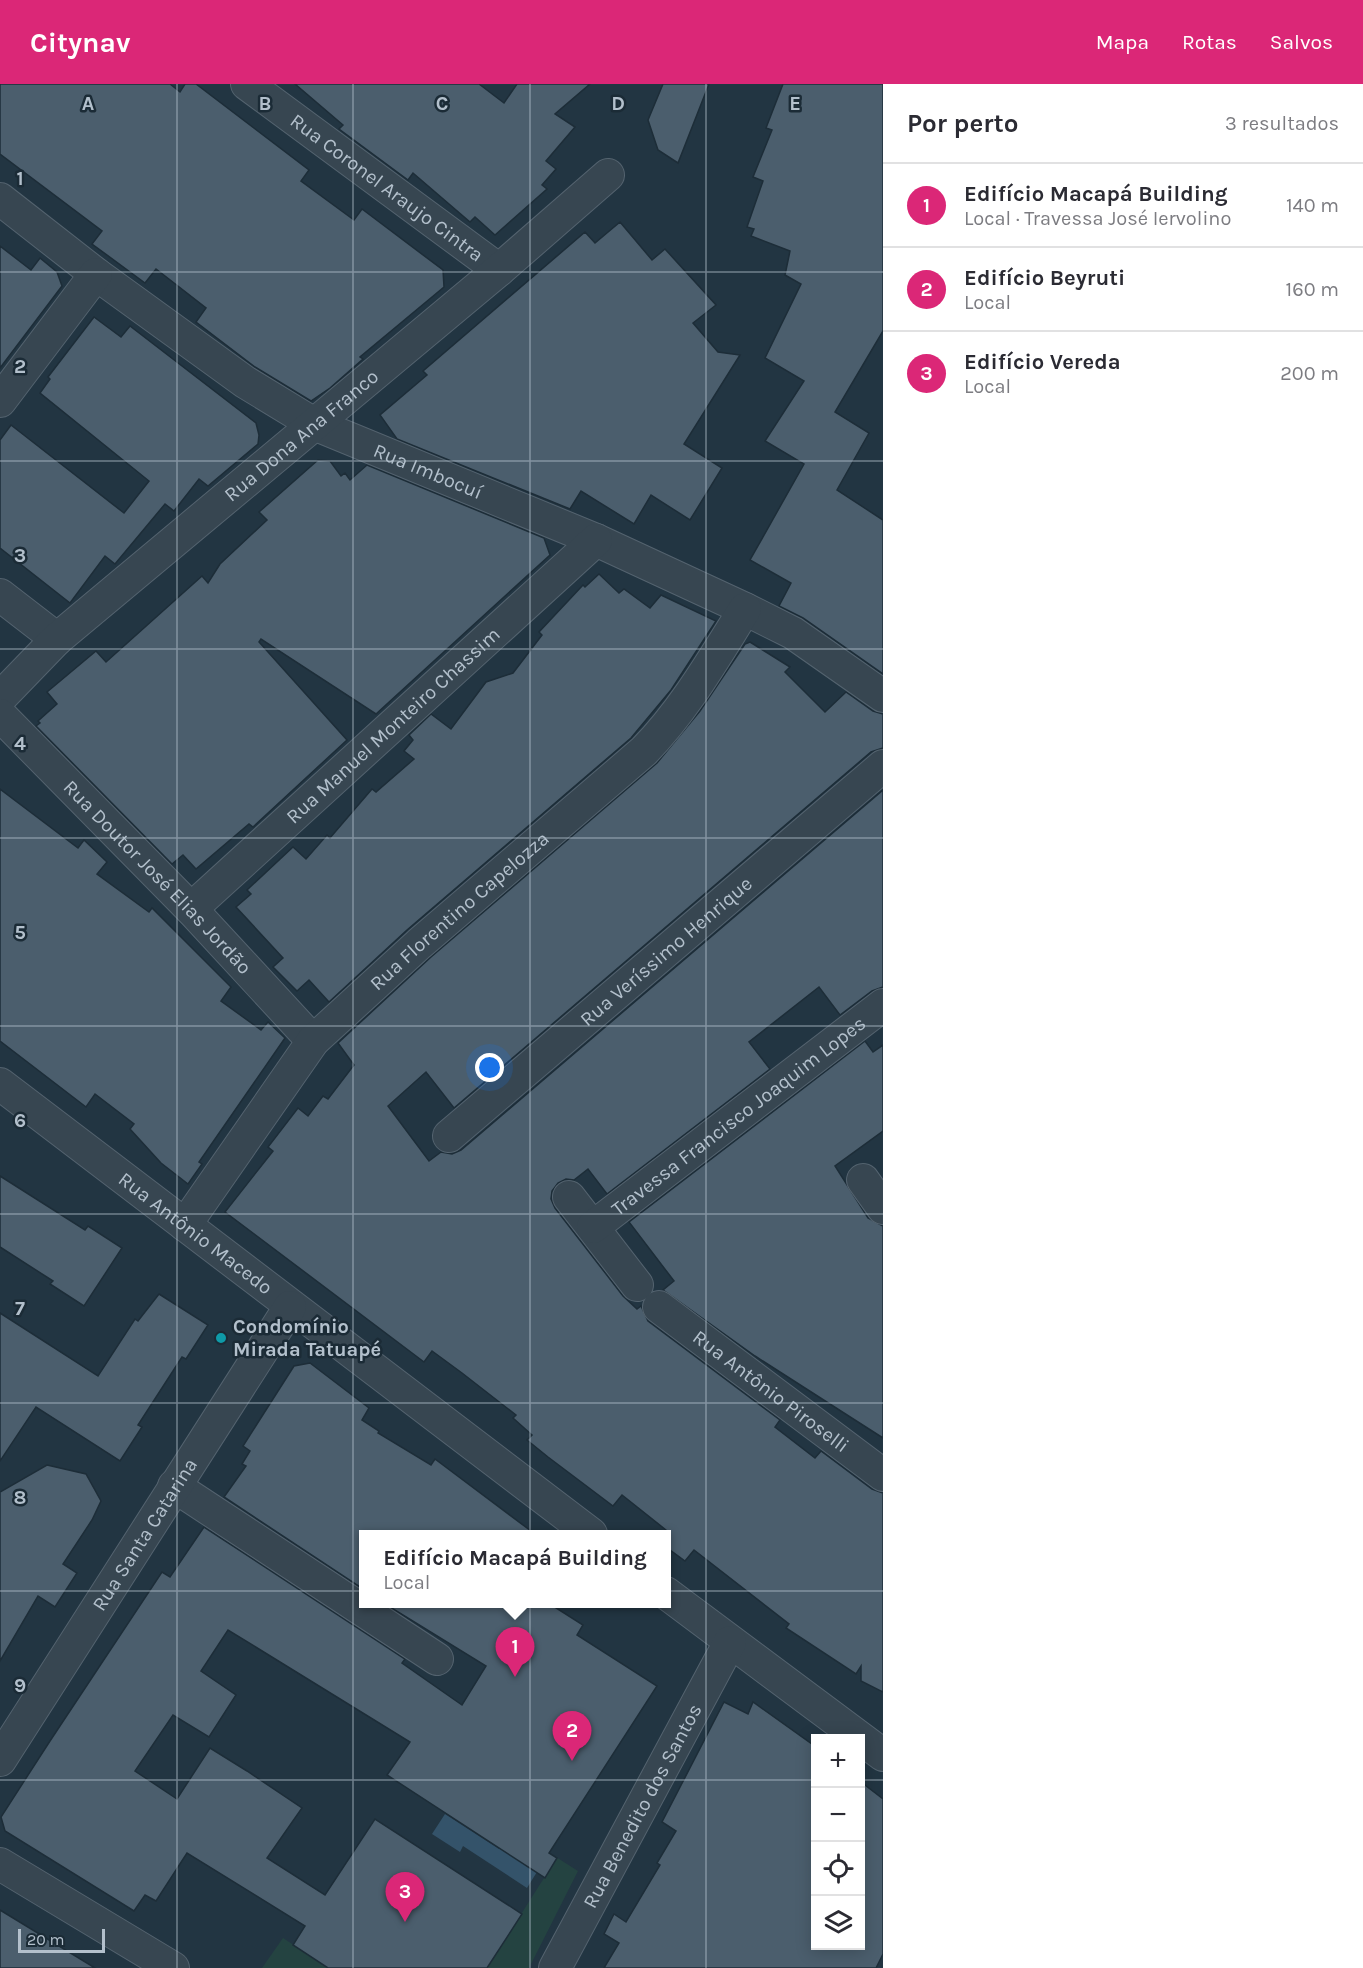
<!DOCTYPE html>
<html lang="pt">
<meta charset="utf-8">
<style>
:root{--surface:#fff;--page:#f2f2f3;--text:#2b2b33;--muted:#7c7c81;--line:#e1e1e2;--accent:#db2777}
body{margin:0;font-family:Karla,sans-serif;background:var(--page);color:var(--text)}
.controls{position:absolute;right:18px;bottom:18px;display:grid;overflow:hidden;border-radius:0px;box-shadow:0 3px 15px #0003}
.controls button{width:54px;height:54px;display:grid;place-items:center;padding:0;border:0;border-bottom:2px solid var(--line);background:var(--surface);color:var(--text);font:30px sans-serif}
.scale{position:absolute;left:18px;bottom:15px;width:87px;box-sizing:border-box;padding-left:6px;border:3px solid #b3c0cc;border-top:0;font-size:16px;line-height:21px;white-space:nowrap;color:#b3c0cc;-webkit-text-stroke:4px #1b2b36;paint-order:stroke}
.you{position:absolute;left:490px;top:984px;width:21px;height:21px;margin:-15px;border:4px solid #fff;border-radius:50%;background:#1a73e8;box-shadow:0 0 0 9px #1a73e833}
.badge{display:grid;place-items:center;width:39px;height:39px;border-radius:50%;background:var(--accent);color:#fff;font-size:20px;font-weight:700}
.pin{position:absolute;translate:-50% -50px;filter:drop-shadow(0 2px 3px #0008)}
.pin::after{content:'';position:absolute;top:32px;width:21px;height:18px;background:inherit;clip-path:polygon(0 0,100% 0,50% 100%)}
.popup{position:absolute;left:359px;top:1446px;width:312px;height:78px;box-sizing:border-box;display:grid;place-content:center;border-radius:0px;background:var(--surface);filter:drop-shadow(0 2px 4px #0005);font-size:20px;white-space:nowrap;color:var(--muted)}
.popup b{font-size:22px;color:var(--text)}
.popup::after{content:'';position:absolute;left:50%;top:100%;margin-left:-12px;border:12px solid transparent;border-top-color:var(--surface)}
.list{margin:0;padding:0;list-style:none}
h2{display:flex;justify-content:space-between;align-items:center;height:78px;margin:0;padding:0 24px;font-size:26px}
h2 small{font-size:20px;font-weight:400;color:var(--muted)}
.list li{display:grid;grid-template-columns:39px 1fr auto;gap:18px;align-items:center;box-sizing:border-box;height:84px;padding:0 24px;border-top:2px solid var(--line)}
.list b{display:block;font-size:22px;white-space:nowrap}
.list p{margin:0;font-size:20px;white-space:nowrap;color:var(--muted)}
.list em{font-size:20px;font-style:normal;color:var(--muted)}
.icon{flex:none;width:33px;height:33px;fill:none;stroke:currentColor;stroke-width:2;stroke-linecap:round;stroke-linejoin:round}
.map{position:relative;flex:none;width:883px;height:1884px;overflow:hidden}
header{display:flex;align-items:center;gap:36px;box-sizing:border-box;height:84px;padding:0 30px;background:var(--accent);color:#fff}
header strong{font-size:28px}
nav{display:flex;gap:33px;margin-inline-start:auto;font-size:21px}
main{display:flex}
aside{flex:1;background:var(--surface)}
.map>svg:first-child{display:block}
.green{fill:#244341}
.water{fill:#34536a}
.building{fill:#4b5e6d;stroke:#1d2d38;stroke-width:1.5}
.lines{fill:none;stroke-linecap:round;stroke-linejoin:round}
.minor-casing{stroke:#54636f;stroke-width:34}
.minor{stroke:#374651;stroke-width:32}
.grid{fill:none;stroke:#b3c0cc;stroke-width:1.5;stroke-opacity:0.55}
.culture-dot{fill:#0f9aa8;stroke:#1b2b36;stroke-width:2}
.labels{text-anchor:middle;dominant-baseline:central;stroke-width:5;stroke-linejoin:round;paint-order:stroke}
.street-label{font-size:20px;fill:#b3c0cc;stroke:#1b2b36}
.poi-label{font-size:20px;font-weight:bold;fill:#b3c0cc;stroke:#1b2b36;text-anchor:start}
.grid-label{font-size:20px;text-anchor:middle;font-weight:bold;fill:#b3c0cc;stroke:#1b2b36;stroke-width:5;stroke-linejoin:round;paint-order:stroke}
</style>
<header>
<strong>Citynav</strong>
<nav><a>Mapa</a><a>Rotas</a><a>Salvos</a></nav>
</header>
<main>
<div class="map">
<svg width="883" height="1884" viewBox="0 0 883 1884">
<rect width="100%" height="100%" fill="#223542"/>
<!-- green -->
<g class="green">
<polygon points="479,1724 578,1787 529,1884 487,1884 551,1783"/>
<polygon points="283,1854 328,1884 262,1884"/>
</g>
<!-- water -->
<polygon class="water" points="445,1730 499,1765 504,1759 540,1783 527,1804 463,1762 460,1768 432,1750"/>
<!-- building -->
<g class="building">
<polygon points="0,0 170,0 180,8 185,0 196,0 309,86 301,97 354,136 362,125 443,186 444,203 360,273 363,275 330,304 311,317 255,283 196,238 206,224 156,185 145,199 92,160 102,147 0,70"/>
<polygon points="295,0 479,0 504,19 517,0 590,0 555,30 575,43 546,77 556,85 542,101 547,105 495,151 475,133 470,138 413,89 408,96 339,45 343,41"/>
<polygon points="663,0 709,0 678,79 658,66 648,36"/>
<polygon points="783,0 883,0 883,247 835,328 869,349 837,406 883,436 883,590 803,534 779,522 791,499 750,476 804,380 765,357 804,297 765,274 801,200 785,191 790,167 751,152 754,145 747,143 763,97 753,93 772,46 766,44"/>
<polygon points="620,138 652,176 665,165 716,221 693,239 718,268 740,271 684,360 722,384 690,436 651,411 634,440 581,407 570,425 397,355 380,331 427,291 423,287 585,148 595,159"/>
<polygon points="0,162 31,186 40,174 57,188 62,202 0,284"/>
<polygon points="94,233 121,253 130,242 256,339 259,351 258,360 208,402 199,395 174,427 165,420 115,480 105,472 70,519 0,464 0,356 11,341 124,429 149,397 40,309 50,295 48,293"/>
<polygon points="318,376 330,377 341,392 345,389 350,396 367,381 544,454 550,471 376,630 261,555 259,558 347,656 253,743 249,740 196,785 183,771 172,780 36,642 40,639 38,637 57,620 47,608 96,567 106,578 202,492 208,499 220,480 267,436 259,428"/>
<polygon points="599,490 619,509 624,505 650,524 661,511 716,537 671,606 631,654 407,846 329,918 309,896 297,907 273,883 283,874 236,823 251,810 247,806 293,763 306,775 327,751 330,754 372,705 376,708 414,675 404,667 413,656 409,651 431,630 451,645 486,598 513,589 542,551 539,548 583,501 585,503"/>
<polygon points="750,558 790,583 785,588 825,628 846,608 873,627 883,630 883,664 871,668 454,1024 426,988 388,1022 429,1077 441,1068 452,1070 461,1066 883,706 883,903 872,907 840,931 819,903 749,958 770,985 607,1110 588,1085 574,1096 566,1095 558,1099 552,1107 551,1115 555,1124 623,1212 637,1225 641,1222 648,1237 780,1336 775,1343 815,1374 821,1367 872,1405 883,1409 883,1608 861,1597 861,1582 856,1590 786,1544 789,1540 694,1466 685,1477 666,1463 666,1446 622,1411 613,1422 548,1373 527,1356 532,1351 513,1334 516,1331 462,1289 432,1267 424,1278 225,1128 273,1067 268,1063 298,1024 308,1032 323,1012 328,1015 354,981 338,959 431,873 657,679 700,627 745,560"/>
<polygon points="0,705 78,764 84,756 107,778 97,790 149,828 152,824 231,903 221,917 261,946 268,938 285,954 199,1078 202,1080 188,1100 161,1079 130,1045 134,1040 95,1010 86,1023 0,957"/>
<polygon points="865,957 873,968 883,961 883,1047 835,1082 868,1134 883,1142 883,1354 755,1272 663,1206 674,1197 629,1138"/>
<polygon points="0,1092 85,1146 88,1142 122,1164 84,1222 50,1200 53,1197 0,1163"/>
<polygon points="159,1210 208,1241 186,1275 182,1273 138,1341 142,1343 120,1377 36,1323 0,1377 0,1229 98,1292 135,1235 138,1237"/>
<polygon points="310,1279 369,1324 362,1336 379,1347 378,1349 431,1381 435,1375 535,1450 363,1450 363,1505 224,1413 246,1382 242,1380 250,1367 243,1362 294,1282"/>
<polygon points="47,1381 86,1390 101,1417 92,1436 63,1480 77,1489 55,1523 38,1512 0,1577 0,1408"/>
<polygon points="204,1443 405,1575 402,1579 462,1621 486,1582 385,1520 550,1520 583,1541 577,1551 657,1602 549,1769 557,1774 545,1794 387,1691 410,1658 228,1546 201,1587 236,1611 209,1653 173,1631 135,1687 177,1715 210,1664 247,1687 302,1724 267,1774 325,1811 375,1735 522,1830 487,1884 328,1884 293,1861 305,1842 187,1769 156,1817 145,1811 134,1827 5,1747 1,1733 50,1657 162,1488 170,1493"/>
<polygon points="724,1618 748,1630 753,1618 816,1663 816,1862 861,1862 861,1698 883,1715 883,1870 876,1884 604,1884 619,1859 604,1850 614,1830 626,1838 660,1781 657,1779 676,1747 662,1738"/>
<polygon points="0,1826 95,1884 0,1884"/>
</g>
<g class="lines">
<!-- minor casing -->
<g class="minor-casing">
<g id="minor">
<path id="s1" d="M247 0 499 186"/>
<path id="s2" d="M0 115 96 190 245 298 314 340 596 456 745 525 793 549 883 612"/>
<polyline points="0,317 96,190"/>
<polyline points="0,511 57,555"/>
<path id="s3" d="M0 614 57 555 499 186 608 91"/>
<path id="s4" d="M0 631 191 825 313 957"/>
<path id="s5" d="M191 825 596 456"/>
<path id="s6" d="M0 1000 591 1450"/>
<path id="s7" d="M449 1052 883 682"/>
<polyline points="863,1096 883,1124"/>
<polyline points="569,1113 637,1201"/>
<path id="s8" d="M185 1141 313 957 419 860 644 667C685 625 714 574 745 525"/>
<path id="s9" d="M593 1143 883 921"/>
<path id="s10" d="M659 1223 883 1391"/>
<polyline points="174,1402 437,1575"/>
<polyline points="666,1509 883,1671"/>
<path id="s11" d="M0 1676 290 1223"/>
<polyline points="0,1780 173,1884"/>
<path id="s12" d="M555 1884 730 1558"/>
</g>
</g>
<!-- minor -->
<use href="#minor" class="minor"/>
</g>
<!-- grid -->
<path class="grid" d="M177 0V1884M353 0V1884M530 0V1884M706 0V1884M0 188H883M0 377H883M0 565H883M0 754H883M0 942H883M0 1130H883M0 1319H883M0 1507H883M0 1696H816M860 1696H883"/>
<!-- markers -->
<circle class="culture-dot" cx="221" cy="1254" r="6"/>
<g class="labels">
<!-- street labels -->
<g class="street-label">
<text stroke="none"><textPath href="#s1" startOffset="174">Rua Coronel Araujo Cintra</textPath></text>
<text stroke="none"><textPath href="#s3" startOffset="400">Rua Dona Ana Franco</textPath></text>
<text stroke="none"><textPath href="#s2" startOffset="510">Rua Imbocuí</textPath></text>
<text stroke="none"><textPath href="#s5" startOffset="273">Rua Manuel Monteiro Chassim</textPath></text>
<text stroke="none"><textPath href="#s4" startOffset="226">Rua Doutor José Elias Jordão</textPath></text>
<text stroke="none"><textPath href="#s8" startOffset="420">Rua Florentino Capelozza</textPath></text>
<text stroke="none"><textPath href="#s7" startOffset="285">Rua Veríssimo Henrique</textPath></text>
<text stroke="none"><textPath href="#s9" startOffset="183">Travessa Francisco Joaquim Lopes</textPath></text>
<text stroke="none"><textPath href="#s6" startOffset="246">Rua Antônio Macedo</textPath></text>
<text stroke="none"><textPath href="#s10" startOffset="140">Rua Antônio Piroselli</textPath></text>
<text stroke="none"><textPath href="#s11" startOffset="268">Rua Santa Catarina</textPath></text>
<text stroke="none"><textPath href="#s12" startOffset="184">Rua Benedito dos Santos</textPath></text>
</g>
<!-- poi labels -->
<g class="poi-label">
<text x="233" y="1242">Condomínio<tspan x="233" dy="23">Mirada Tatuapé</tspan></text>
</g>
</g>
<g class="grid-label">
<text x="88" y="26">A</text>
<text x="265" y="26">B</text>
<text x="442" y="26">C</text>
<text x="618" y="26">D</text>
<text x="795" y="26">E</text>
<text x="20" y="101">1</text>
<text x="20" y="289">2</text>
<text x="20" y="478">3</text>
<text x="20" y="666">4</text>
<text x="20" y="855">5</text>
<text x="20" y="1043">6</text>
<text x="20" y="1231">7</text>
<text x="20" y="1420">8</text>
<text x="20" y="1608">9</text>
</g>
</svg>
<div class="controls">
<button>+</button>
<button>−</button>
<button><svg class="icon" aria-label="locate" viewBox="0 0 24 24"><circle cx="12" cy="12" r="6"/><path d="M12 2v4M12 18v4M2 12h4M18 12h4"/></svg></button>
<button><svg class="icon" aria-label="layers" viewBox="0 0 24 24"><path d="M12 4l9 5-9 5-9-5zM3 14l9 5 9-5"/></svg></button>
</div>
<div class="scale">20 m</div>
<div class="you"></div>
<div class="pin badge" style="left:515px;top:1593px">1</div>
<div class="popup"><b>Edifício Macapá Building</b>Local</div>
<div class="pin badge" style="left:572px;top:1677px">2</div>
<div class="pin badge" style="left:405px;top:1838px">3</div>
</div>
<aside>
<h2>Por perto<small>3 resultados</small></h2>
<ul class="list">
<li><span class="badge">1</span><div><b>Edifício Macapá Building</b><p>Local · Travessa José Iervolino</p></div><em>140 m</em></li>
<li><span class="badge">2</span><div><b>Edifício Beyruti</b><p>Local</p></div><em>160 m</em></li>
<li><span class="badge">3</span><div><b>Edifício Vereda</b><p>Local</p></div><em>200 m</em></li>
</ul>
</aside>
</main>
